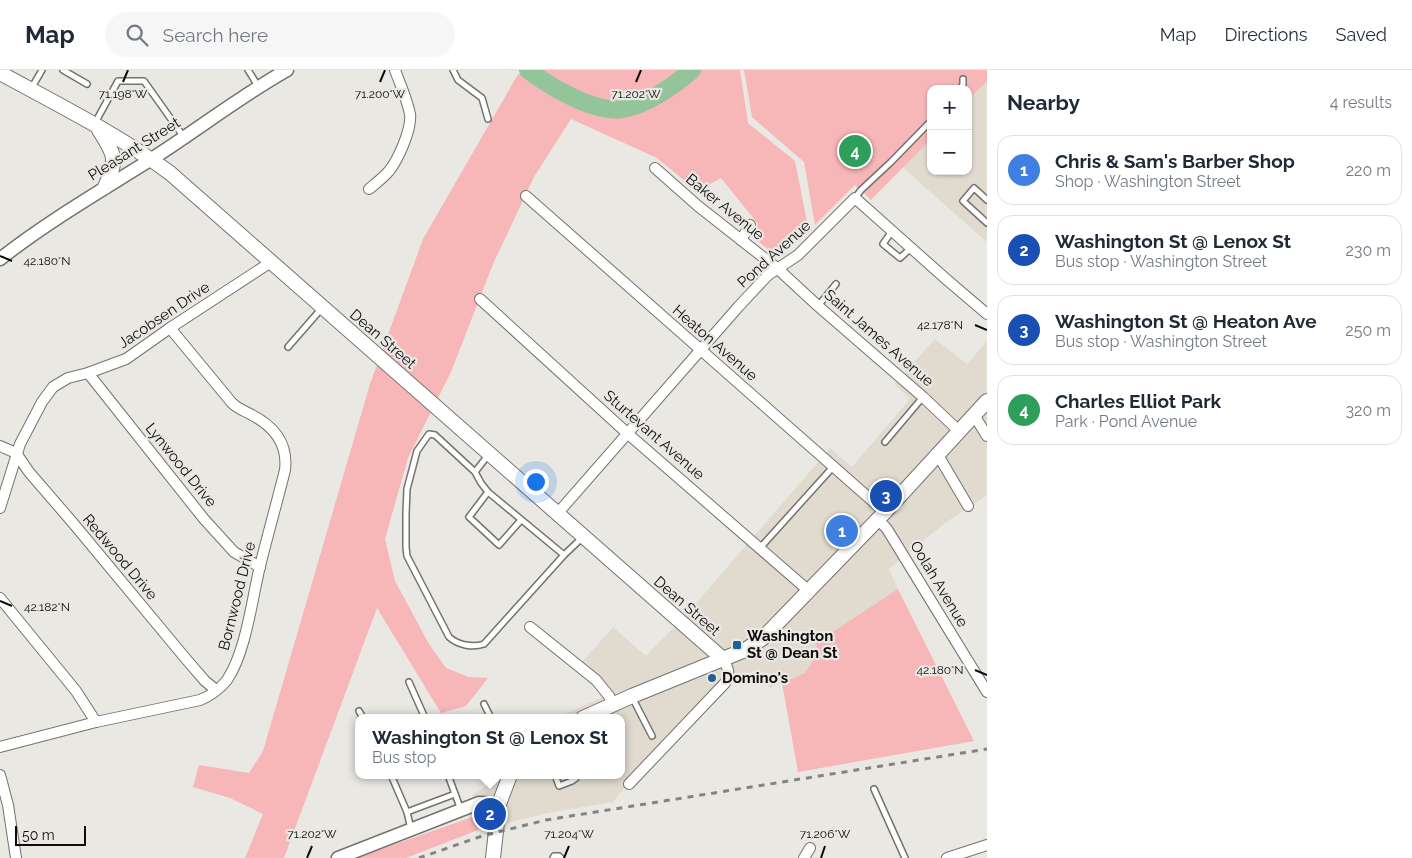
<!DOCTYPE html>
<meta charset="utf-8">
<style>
:root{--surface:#fff;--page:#f6f6f7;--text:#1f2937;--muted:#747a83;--line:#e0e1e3;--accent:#1e6297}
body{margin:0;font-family:Raleway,sans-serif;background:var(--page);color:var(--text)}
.controls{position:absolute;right:15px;top:15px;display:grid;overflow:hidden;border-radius:10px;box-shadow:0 1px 4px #0004}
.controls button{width:45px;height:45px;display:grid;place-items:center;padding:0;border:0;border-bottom:1px solid var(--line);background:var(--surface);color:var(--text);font:25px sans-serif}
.scale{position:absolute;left:15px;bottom:12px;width:71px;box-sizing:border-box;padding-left:5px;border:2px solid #0d0c0a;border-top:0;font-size:14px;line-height:18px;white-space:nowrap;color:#0d0c0a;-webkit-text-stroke:4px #eae8e3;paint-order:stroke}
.you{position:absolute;left:535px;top:411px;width:18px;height:18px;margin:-12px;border:4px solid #fff;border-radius:50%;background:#1a73e8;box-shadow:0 0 0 8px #1a73e833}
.badge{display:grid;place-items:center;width:32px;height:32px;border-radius:50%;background:var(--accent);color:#fff;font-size:16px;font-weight:700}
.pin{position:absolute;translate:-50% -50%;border:2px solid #fff;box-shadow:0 1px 5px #0006}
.popup{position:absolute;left:355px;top:644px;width:270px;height:65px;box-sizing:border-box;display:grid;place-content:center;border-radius:10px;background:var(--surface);filter:drop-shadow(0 1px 4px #0005);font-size:16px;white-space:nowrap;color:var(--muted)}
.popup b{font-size:19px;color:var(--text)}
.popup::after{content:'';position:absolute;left:50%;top:100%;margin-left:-10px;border:10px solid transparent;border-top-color:var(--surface)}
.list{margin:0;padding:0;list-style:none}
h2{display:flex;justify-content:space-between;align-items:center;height:65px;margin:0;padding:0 20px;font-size:21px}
h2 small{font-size:16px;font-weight:400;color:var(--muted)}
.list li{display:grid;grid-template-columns:32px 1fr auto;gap:15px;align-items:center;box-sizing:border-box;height:70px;margin:0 10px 10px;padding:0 10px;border:1px solid var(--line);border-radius:15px}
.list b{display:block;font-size:19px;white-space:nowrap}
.list p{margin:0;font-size:16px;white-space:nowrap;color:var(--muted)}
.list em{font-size:16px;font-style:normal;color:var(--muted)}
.icon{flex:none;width:28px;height:28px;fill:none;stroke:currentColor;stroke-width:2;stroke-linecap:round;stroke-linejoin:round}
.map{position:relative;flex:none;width:987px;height:788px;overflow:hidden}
header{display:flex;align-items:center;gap:30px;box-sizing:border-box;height:70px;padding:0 25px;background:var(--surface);border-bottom:1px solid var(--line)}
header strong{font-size:24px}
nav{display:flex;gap:28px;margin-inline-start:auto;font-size:18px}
.search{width:350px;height:45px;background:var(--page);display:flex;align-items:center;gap:12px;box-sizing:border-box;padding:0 18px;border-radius:28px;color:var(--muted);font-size:19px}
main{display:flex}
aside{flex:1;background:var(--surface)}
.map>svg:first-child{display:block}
.built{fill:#e1dbcf}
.green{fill:#f7b6b8}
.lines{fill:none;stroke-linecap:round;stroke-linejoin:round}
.river{stroke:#94c49a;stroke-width:18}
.service-casing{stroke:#74726d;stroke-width:8}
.minor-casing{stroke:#74726d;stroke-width:12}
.tertiary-casing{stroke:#74726d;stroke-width:15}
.secondary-casing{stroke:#74726d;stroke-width:16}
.service{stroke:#fff;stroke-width:5}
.minor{stroke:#fff;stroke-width:10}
.tertiary{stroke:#fff;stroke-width:12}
.secondary{stroke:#fff;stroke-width:14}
.rail{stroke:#84837f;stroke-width:3;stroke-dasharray:6 6;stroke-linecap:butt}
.ticks{fill:none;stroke:#0d0c0a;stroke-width:2}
.poi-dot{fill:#1e6297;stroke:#eae8e3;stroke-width:2}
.labels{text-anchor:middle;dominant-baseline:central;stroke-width:4.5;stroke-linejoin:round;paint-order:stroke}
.street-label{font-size:15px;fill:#0d0c0a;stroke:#eae8e3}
.poi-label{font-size:15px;font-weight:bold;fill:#0d0c0a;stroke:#eae8e3;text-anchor:start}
.ticks-label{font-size:12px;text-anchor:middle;fill:#0d0c0a;stroke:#eae8e3;stroke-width:4.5;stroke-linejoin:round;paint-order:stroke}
</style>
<header>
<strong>Map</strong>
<div class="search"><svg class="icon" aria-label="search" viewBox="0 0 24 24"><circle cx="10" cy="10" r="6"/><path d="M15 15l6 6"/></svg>Search here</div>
<nav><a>Map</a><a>Directions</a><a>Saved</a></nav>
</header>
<main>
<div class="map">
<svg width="987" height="788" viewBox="0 0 987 788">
<rect width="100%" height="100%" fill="#eae8e3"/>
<!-- built -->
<g class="built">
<polygon points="987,10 987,172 902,97 931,68 931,101 968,101 968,29"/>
<polygon points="935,269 967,294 987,271 987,425 945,453 889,499 898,519 816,573 817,584 805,603 770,618 753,600 745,607 725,604 720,613 680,651 613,732 548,743 478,760 473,724 482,719 490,712 495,705 621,705 621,648 555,648 612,623 602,610 582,592 613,557 646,586 687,544 830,378 852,397 910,329 894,314"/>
</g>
<!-- green -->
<g class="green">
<polygon points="523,0 740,0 748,53 795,91 808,157 777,187 752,166 758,154 721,108 697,121 657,88 571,49 534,107 493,194 451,302 408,388 385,469 395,511 429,574 446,598 469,607 488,608 466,636 441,643 377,538 284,788 245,788 263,744 230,728 193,717 199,695 249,703 263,681 370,314 423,169 517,6"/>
<polygon points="744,0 987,0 987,11 968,30 968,19 931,19 931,69 871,130 855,115 815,155 804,92 752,47"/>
<polygon points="898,519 974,671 798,702 782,613 805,603 817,584 816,573"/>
<polygon points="475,746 478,760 406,788 356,788"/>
</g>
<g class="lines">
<!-- river -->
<path class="river" d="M528 0C550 17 594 43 622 39 645 36 675 15 692 0"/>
<!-- service casing -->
<g class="service-casing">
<g id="service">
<polyline points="63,0 87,14"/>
<polyline points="248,0 258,16"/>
<polyline points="453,0 458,10 482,28 488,49"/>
<polyline points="31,19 42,0"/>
<polyline points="960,19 963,14 963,9"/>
<polyline points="95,53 118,11 144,11 183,66"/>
<polyline points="855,128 861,120 891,92 931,51"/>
<polyline points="987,130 974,118 963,131 987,153"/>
<polyline points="892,161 883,174 900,188 911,178"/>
<polyline points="818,236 836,214"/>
<polyline points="288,277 322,238"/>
<polyline points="885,372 923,327"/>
<path d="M475 402 481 413 488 422 564 485 484 574C472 578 458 575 449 567L407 486 406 477V444L407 419 417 381 429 364 435 365 475 402 489 384"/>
<polyline points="488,422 469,447 499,475 521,450"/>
<polyline points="760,478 833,397"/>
<polyline points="564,485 583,467"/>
<polyline points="409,612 425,648"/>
<polyline points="632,627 652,666"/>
<polyline points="484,634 491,648"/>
<polyline points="359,641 363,648"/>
<polyline points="391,705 407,742"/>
<polyline points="448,705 461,740"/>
<polyline points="555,705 559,716 572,711 576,708 575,705"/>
<polyline points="874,719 905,788"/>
<polyline points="411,759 407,742 455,724"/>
<polyline points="553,788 554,786 559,786 561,788"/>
</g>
</g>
<!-- minor casing -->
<g class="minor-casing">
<g id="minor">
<polyline points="655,98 698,136 778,199 818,236 923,327 959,361"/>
<path d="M369 119C375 114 383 108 389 101 398 90 412 59 410 44 407 29 400 14 395 0"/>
<polyline points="526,126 885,442"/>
<polyline points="741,170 750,155"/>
<polyline points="480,229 627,363 809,521"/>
<polyline points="88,303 204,449 234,482 260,497"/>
<polyline points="974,345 987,366"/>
<polyline points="0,376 16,383 29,402 73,453 186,589 205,611 216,620"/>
<polyline points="938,385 968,436"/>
<polyline points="0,438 20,374 42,332 53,317 68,308 88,303 126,289 170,258 271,192"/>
<polyline points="557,444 739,236 768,205 798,185 855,128 946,209 987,244"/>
<polyline points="878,449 887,459 987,622"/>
<polyline points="0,528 76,621 96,652"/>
<polyline points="530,557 596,610 609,626 613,634"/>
<path d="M0 677 96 652 200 630C210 626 221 618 227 610 246 582 252 529 260 496 268 464 277 432 285 400 288 375 275 357 252 345 245 341 238 339 232 333L170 258"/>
<polyline points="0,705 8,735 16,788"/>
<path d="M629 714 725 613C731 604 728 598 723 589"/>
<polyline points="804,788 810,778"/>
<polyline points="947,788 987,775"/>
</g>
</g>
<!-- tertiary casing -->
<g class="tertiary-casing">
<g id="tertiary">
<path d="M0 189C47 152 99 122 150 90 196 61 239 27 287 0"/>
<polyline points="338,788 479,733 499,734"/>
</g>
</g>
<!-- secondary casing -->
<g class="secondary-casing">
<g id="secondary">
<path d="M0 3C57 34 117 64 170 103L723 589"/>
<path d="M99 60C115 85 118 89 105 117"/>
<polyline points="583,648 632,626 745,580 763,568 885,442 987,331"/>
<polyline points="493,788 499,734 510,705"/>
</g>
</g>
<!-- service -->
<use href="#service" class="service"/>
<!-- minor -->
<use href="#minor" class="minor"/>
<!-- tertiary -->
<use href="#tertiary" class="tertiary"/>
<!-- secondary -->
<use href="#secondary" class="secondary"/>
<!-- rail -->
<polyline class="rail" points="419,788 482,766 546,750 987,679"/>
</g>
<!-- ticks -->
<path class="ticks" d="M123 12 128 0M380 12 385 0M636 12 641 0M0 186 12 191M975 255 987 260M0 531 12 536M975 600 987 605M307 788 312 776M564 788 569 776M821 788 825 776"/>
<!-- markers -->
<g class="poi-dot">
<rect x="732" y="570" width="10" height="10" rx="2.5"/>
<circle cx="712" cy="608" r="5"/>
</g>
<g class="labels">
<!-- street labels -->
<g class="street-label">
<text transform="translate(134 79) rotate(-32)">Pleasant Street</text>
<text transform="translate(725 137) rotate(39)">Baker Avenue</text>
<text transform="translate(774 184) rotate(-42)">Pond Avenue</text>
<text transform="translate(164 245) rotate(-34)">Jacobsen Drive</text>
<text transform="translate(879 268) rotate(41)">Saint James Avenue</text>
<text transform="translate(383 269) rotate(41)">Dean Street</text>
<text transform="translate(715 273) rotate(41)">Heaton Avenue</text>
<text transform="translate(654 365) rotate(41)">Sturtevant Avenue</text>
<text transform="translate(181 395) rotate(51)">Lynwood Drive</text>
<text transform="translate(120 487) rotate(50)">Redwood Drive</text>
<text transform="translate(939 514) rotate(59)">Oolah Avenue</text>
<text transform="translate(237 526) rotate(-76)">Bornwood Drive</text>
<text transform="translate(687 536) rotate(41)">Dean Street</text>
</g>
<!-- poi labels -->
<g class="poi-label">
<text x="747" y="566">Washington<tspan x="747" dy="17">St @ Dean St</tspan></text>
<text x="722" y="608">Domino's</text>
</g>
</g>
<g class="ticks-label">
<text x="380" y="28">71.200°W</text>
<text x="636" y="28">71.202°W</text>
<text x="123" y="28">71.198°W</text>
<text x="47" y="195">42.180°N</text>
<text x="940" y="259">42.178°N</text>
<text x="47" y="541">42.182°N</text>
<text x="940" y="604">42.180°N</text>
<text x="312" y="768">71.202°W</text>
<text x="569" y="768">71.204°W</text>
<text x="825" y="768">71.206°W</text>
</g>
</svg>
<div class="controls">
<button>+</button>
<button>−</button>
</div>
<div class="scale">50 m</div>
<div class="you"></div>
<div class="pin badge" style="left:842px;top:461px;background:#3f7fe0">1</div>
<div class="pin badge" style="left:490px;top:744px;background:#1a4fb4">2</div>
<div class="popup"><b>Washington St @ Lenox St</b>Bus stop</div>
<div class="pin badge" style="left:886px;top:426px;background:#1a4fb4">3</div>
<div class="pin badge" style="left:855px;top:81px;background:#2e9e5b">4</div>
</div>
<aside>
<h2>Nearby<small>4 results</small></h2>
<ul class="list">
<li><span class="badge" style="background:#3f7fe0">1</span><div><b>Chris &amp; Sam's Barber Shop</b><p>Shop · Washington Street</p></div><em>220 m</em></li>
<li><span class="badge" style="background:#1a4fb4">2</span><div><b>Washington St @ Lenox St</b><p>Bus stop · Washington Street</p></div><em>230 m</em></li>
<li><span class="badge" style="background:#1a4fb4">3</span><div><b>Washington St @ Heaton Ave</b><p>Bus stop · Washington Street</p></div><em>250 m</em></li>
<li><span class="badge" style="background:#2e9e5b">4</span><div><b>Charles Elliot Park</b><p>Park · Pond Avenue</p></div><em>320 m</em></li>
</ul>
</aside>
</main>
